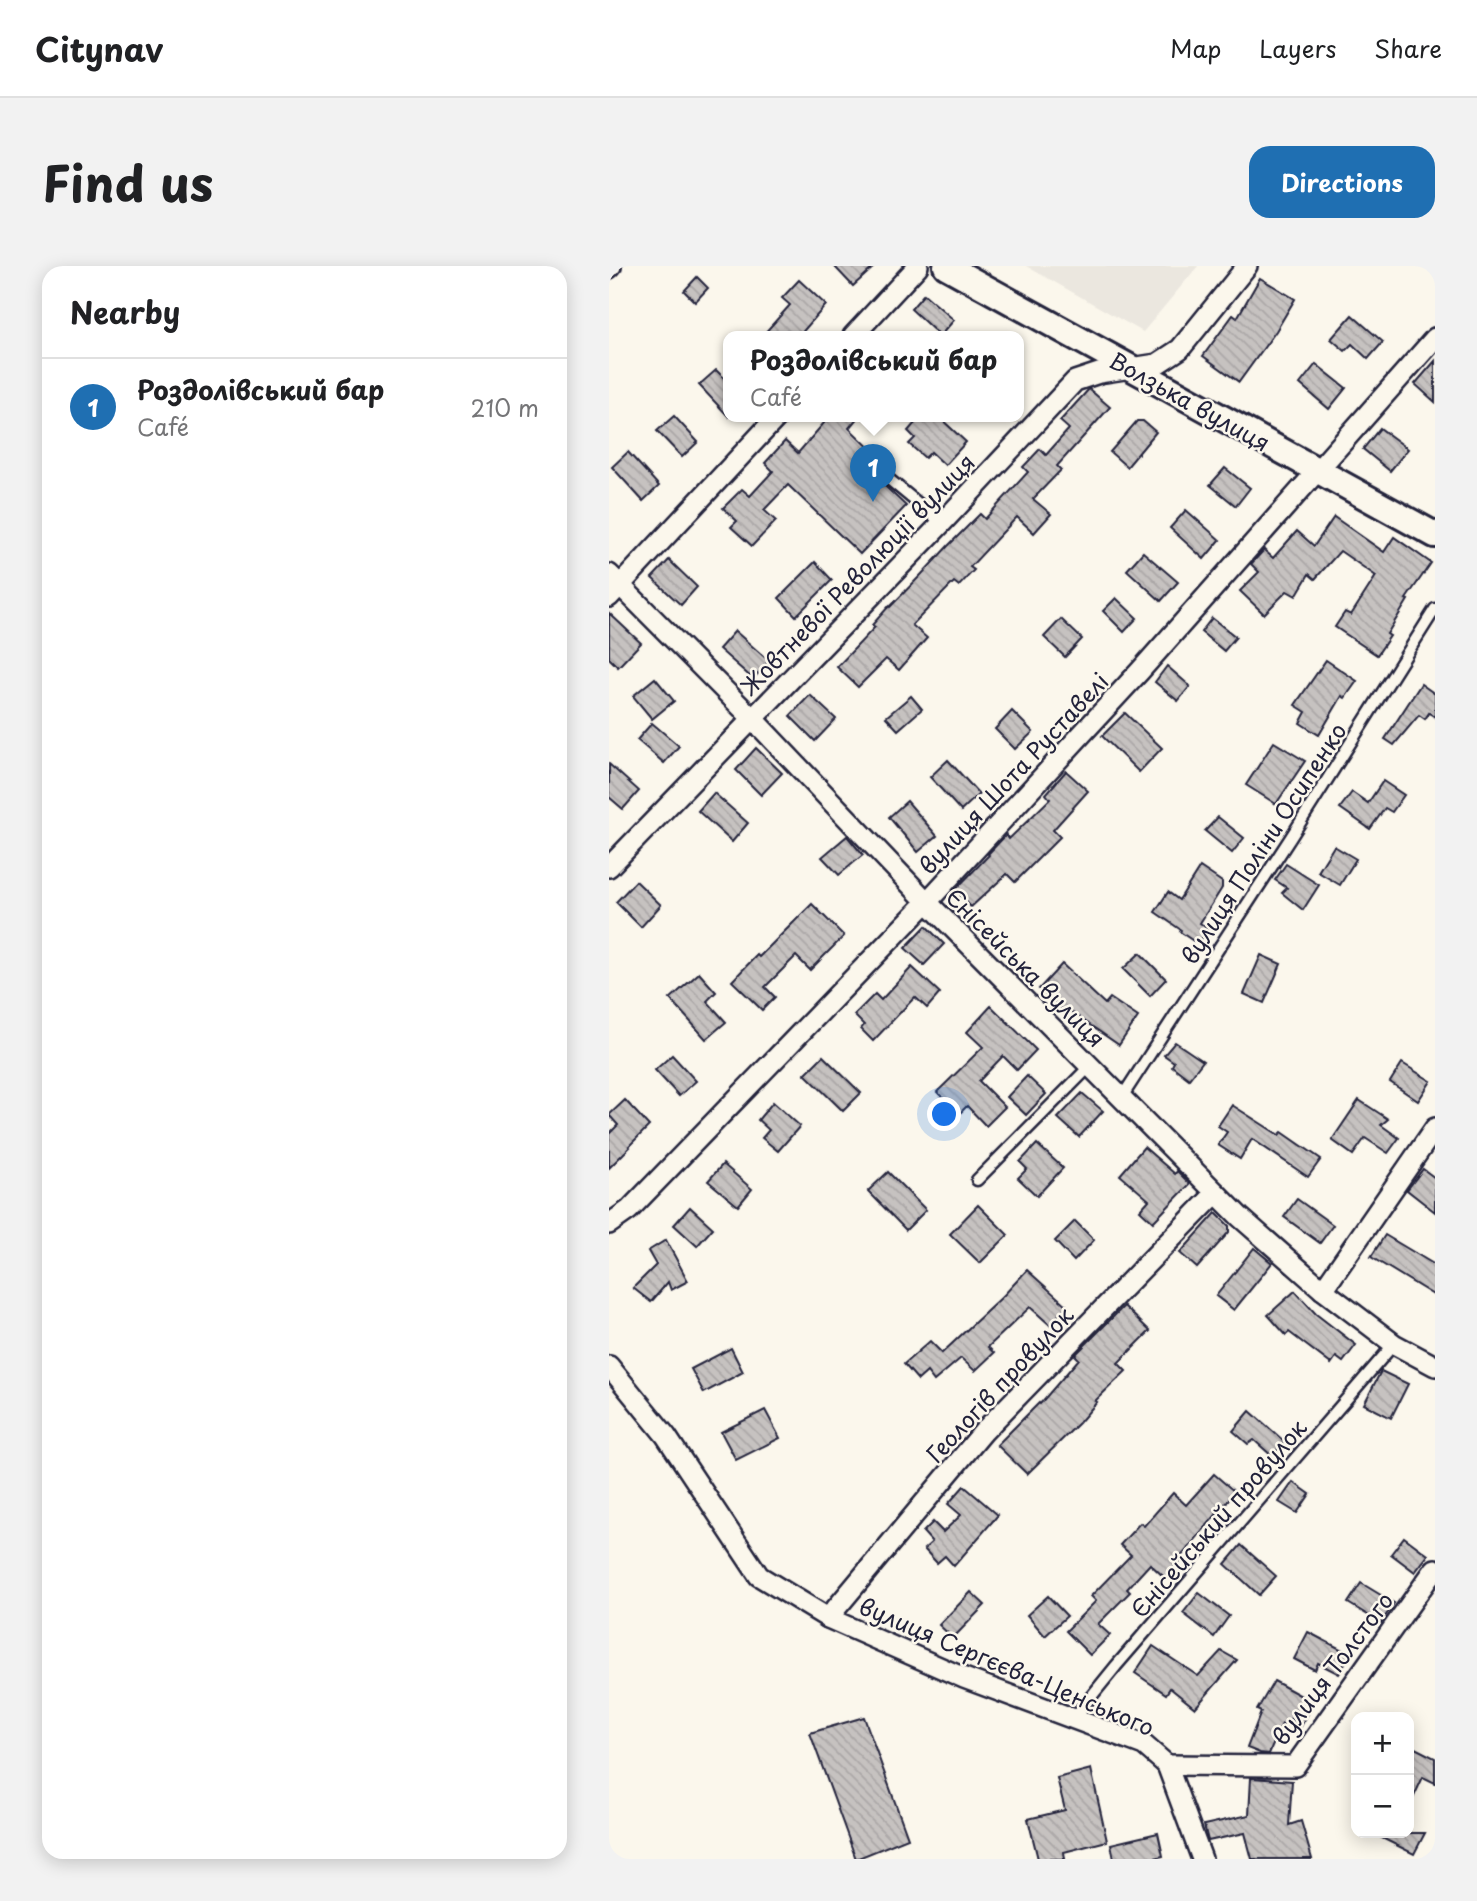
<!DOCTYPE html>
<meta charset="utf-8">
<style>
:root{--surface:#fff;--page:#f2f2f2;--text:#202124;--muted:#757577;--line:#e0e0e0;--accent:#1f6fb2}
body{margin:0;font-family:"Playpen Sans",sans-serif;background:var(--page);color:var(--text)}
.controls{position:absolute;right:21px;bottom:21px;display:grid;overflow:hidden;border-radius:14px;box-shadow:0 4px 18px #0003}
.controls button{width:63px;height:63px;display:grid;place-items:center;padding:0;border:0;border-bottom:2px solid var(--line);background:var(--surface);color:var(--text);font:35px sans-serif}
.you{position:absolute;left:336px;top:849px;width:24px;height:24px;margin:-18px;border:5px solid #fff;border-radius:50%;background:#1a73e8;box-shadow:0 0 0 10px #1a73e833}
.badge{display:grid;place-items:center;width:46px;height:46px;border-radius:50%;background:var(--accent);color:#fff;font-size:23px;font-weight:700}
.pin{position:absolute;translate:-50% -58px;filter:drop-shadow(0 2px 4px #0008)}
.pin::after{content:'';position:absolute;top:37px;width:24px;height:21px;background:inherit;clip-path:polygon(0 0,100% 0,50% 100%)}
.popup{position:absolute;left:114px;top:65px;width:301px;height:91px;box-sizing:border-box;display:grid;place-content:center;border-radius:14px;background:var(--surface);filter:drop-shadow(0 2px 5px #0005);font-size:23px;white-space:nowrap;color:var(--muted)}
.popup b{font-size:26px;color:var(--text)}
.popup::after{content:'';position:absolute;left:50%;top:100%;margin-left:-14px;border:14px solid transparent;border-top-color:var(--surface)}
.list{margin:0;padding:0;list-style:none}
h2{display:flex;justify-content:space-between;align-items:center;height:91px;margin:0;padding:0 28px;font-size:30px}
h2 small{font-size:23px;font-weight:400;color:var(--muted)}
.list li{display:grid;grid-template-columns:46px 1fr auto;gap:21px;align-items:center;box-sizing:border-box;height:98px;padding:0 28px;border-top:2px solid var(--line)}
.list b{display:block;font-size:26px;white-space:nowrap}
.list p{margin:0;font-size:23px;white-space:nowrap;color:var(--muted)}
.list em{font-size:23px;font-style:normal;color:var(--muted)}
.map{position:relative;flex:none;width:826px;height:1593px;overflow:hidden;border-radius:21px}
header{display:flex;align-items:center;gap:42px;box-sizing:border-box;height:98px;padding:0 35px;background:var(--surface);border-bottom:2px solid var(--line)}
header strong{font-size:33px}
nav{display:flex;gap:38px;margin-inline-start:auto;font-size:24px}
.intro{display:flex;align-items:center;justify-content:space-between;box-sizing:border-box;height:168px;padding:0 42px}
h1{margin:0;font-size:49px}
.button{padding:18px 32px;border-radius:21px;background:var(--accent);color:#fff;font-size:24px;font-weight:700}
main{display:flex;gap:42px;padding:0 42px}
aside{flex:1;background:var(--surface);border-radius:21px;box-shadow:0 4px 18px #0003}
.map>svg:first-child{display:block}
.built{fill:#ebe7df}
.building{fill:url(#building-back-hatch);stroke:#22223b;stroke-width:2}
.lines{fill:none;stroke-linecap:round;stroke-linejoin:round}
.service-casing{stroke:#22223b;stroke-width:15}
.minor-casing{stroke:#22223b;stroke-width:24}
.tertiary-casing{stroke:#22223b;stroke-width:30}
.service{stroke:#fbf7ec;stroke-width:10}
.minor{stroke:#fbf7ec;stroke-width:19}
.tertiary{stroke:#fbf7ec;stroke-width:24}
.labels{text-anchor:middle;dominant-baseline:central;stroke-width:5;stroke-linejoin:round;paint-order:stroke}
.street-label{font-size:23px;fill:#22223b;stroke:#fbf7ec}
</style>
<header>
<strong>Citynav</strong>
<nav><a>Map</a><a>Layers</a><a>Share</a></nav>
</header>
<div class="intro"><h1>Find us</h1><a class="button">Directions</a></div>
<main>
<aside>
<h2>Nearby<small></small></h2>
<ul class="list">
<li><span class="badge">1</span><div><b>Роздолівський бар</b><p>Café</p></div><em>210 m</em></li>
</ul>
</aside>
<div class="map">
<svg width="826" height="1593" viewBox="0 0 826 1593">
<defs>
<pattern id="building-back-hatch" width="6" height="6" patternUnits="userSpaceOnUse" patternTransform="scale(1.75)"><rect width="6" height="6" fill="#c6c2c0"/><path d="M-1 5l2 2M0 0l6 6M5-1l2 2" fill="none" stroke="#aaa6a6"/></pattern>
</defs>
<rect width="100%" height="100%" fill="#fbf7ec"/>
<filter id="ink" filterUnits="userSpaceOnUse"><feTurbulence type="fractalNoise" baseFrequency=".0143" numOctaves="2"/><feDisplacementMap in="SourceGraphic" scale="14" xChannelSelector="R" yChannelSelector="G"/><feConvolveMatrix kernelMatrix="1 2 1 2 8 2 1 2 1" color-interpolation-filters="sRGB"/></filter>
<g filter="url(#ink)">
<!-- built -->
<polygon class="built" points="417,0 589,0 534,66"/>
<!-- building -->
<g class="building">
<polygon points="225,0 266,0 244,20"/>
<polygon points="88,11 99,22 86,36 75,25"/>
<polygon points="651,12 686,33 667,65 630,116 594,90 624,49 628,52"/>
<polygon points="190,14 217,39 190,70 153,70 181,39 173,32"/>
<polygon points="315,28 345,54 331,70 302,43"/>
<polygon points="743,49 774,76 759,93 743,78 736,85 722,73"/>
<polygon points="826,95 826,136 806,118"/>
<polygon points="707,98 737,122 720,143 691,118"/>
<polygon points="107,104 119,116 119,150 90,119"/>
<polygon points="480,123 501,141 448,200 452,204 424,233 442,248 425,267 408,251 361,301 365,304 350,320 345,316 303,359 318,372 290,404 277,393 249,421 228,401 266,361 263,359 280,340 281,341 311,310 339,280 371,248 376,253 419,206 414,201 431,183 437,189 460,163 451,155"/>
<polygon points="65,150 89,176 73,191 48,165"/>
<polygon points="221,150 250,150 240,162 277,198 264,209 297,240 251,288 179,219 155,244 167,255 143,280 122,261 128,255 114,242 133,223 141,230 164,205 156,197 176,175 189,187"/>
<polygon points="312,150 329,150 357,176 336,199 322,186 316,192 300,178 306,172 299,165"/>
<polygon points="528,155 534,155 547,166 518,201 501,186"/>
<polygon points="771,162 799,183 781,205 754,183"/>
<polygon points="19,186 50,220 34,235 3,201"/>
<polygon points="616,202 641,222 627,240 601,219"/>
<polygon points="577,244 611,274 595,293 561,262"/>
<polygon points="725,251 775,286 785,271 822,297 797,333 799,334 778,368 781,370 768,389 726,361 736,346 742,349 767,310 731,285 706,313 700,308 687,330 678,325 655,348 631,325 650,306 642,298 655,284 664,292 688,265 705,280"/>
<polygon points="534,286 569,316 552,335 518,304"/>
<polygon points="60,294 88,321 72,339 43,312"/>
<polygon points="206,296 223,314 187,350 170,332"/>
<polygon points="507,332 528,352 515,366 494,345"/>
<polygon points="0,347 32,377 9,401 0,392"/>
<polygon points="603,352 627,371 615,385 592,366"/>
<polygon points="452,353 473,373 456,391 435,371"/>
<polygon points="126,365 160,395 144,413 110,383"/>
<polygon points="717,394 748,415 736,432 733,430 710,469 691,457 697,446 686,439"/>
<polygon points="558,400 581,420 569,435 546,416"/>
<polygon points="46,412 65,435 43,453 24,430"/>
<polygon points="812,418 826,428 826,451 820,447 816,453 810,449 785,479 776,473"/>
<polygon points="201,429 227,453 206,475 181,450"/>
<polygon points="302,430 313,443 289,464 277,451"/>
<polygon points="403,445 424,466 406,483 386,463"/>
<polygon points="516,447 553,482 530,506 493,470"/>
<polygon points="43,457 70,480 55,497 28,474"/>
<polygon points="665,476 696,495 667,538 637,519"/>
<polygon points="147,482 173,507 152,529 127,504"/>
<polygon points="339,494 370,528 352,545 321,511"/>
<polygon points="0,498 30,525 14,543 0,531"/>
<polygon points="457,505 479,525 444,564 451,571 406,616 398,608 362,641 346,624 380,589 379,588 397,569 400,573 441,533 437,528"/>
<polygon points="774,515 795,529 783,546 776,542 761,563 731,542 743,526 759,537"/>
<polygon points="105,527 139,557 123,576 89,545"/>
<polygon points="298,535 328,570 309,586 280,551"/>
<polygon points="609,551 635,572 623,587 596,565"/>
<polygon points="238,570 254,589 230,609 213,591"/>
<polygon points="725,580 747,593 731,619 709,606"/>
<polygon points="677,598 710,619 694,644 673,627 678,622 666,614"/>
<polygon points="591,601 613,616 613,622 591,657 599,663 589,678 571,666 572,664 546,646 559,626 570,634"/>
<polygon points="27,615 52,639 32,661 7,636"/>
<polygon points="203,638 235,670 201,704 187,690 156,721 166,731 153,744 123,715 148,689 150,691"/>
<polygon points="317,660 335,678 315,699 296,682"/>
<polygon points="531,687 557,713 541,730 514,703"/>
<polygon points="652,689 672,698 655,737 635,728"/>
<polygon points="453,698 496,738 501,732 529,751 510,779 459,744 457,747 430,723"/>
<polygon points="303,701 331,727 318,742 306,731 264,775 252,763 255,759 245,749 266,728 272,734"/>
<polygon points="90,707 107,726 98,735 117,756 97,773 61,733"/>
<polygon points="382,740 427,784 408,804 394,790 370,815 396,841 377,860 358,840 350,848 328,826 374,781 358,766"/>
<polygon points="566,776 594,795 580,813 563,800 565,796 555,789"/>
<polygon points="63,789 87,815 70,830 46,804"/>
<polygon points="214,790 252,827 234,845 196,808"/>
<polygon points="793,797 822,815 809,835 781,816"/>
<polygon points="418,810 437,828 417,849 398,831"/>
<polygon points="473,827 494,845 470,871 449,852"/>
<polygon points="16,834 40,860 20,880 21,881 0,902 0,868 9,859 0,849"/>
<polygon points="750,834 779,853 772,859 790,872 779,887 756,872 744,889 723,874"/>
<polygon points="164,836 191,860 169,885 153,872 160,864 149,854"/>
<polygon points="623,839 670,869 673,866 712,893 699,911 643,873 631,893 609,879 618,866 609,860"/>
<polygon points="428,878 454,902 428,930 409,912 418,903 411,896"/>
<polygon points="535,881 566,908 568,905 581,918 544,956 531,944 540,934 511,909"/>
<polygon points="114,898 143,923 129,940 99,915"/>
<polygon points="814,903 826,912 826,946 798,924"/>
<polygon points="279,906 317,944 297,964 259,925"/>
<polygon points="688,933 724,959 711,977 675,951"/>
<polygon points="369,939 399,969 371,997 341,968"/>
<polygon points="81,941 104,962 88,980 65,959"/>
<polygon points="607,947 620,960 620,966 588,1002 571,987"/>
<polygon points="466,955 485,974 465,995 446,975"/>
<polygon points="776,969 826,999 826,1030 762,991"/>
<polygon points="57,974 79,1015 62,1024 59,1016 42,1036 24,1022 47,999 39,985"/>
<polygon points="645,982 663,997 625,1044 607,1030"/>
<polygon points="418,1004 458,1040 441,1059 421,1041 379,1081 385,1087 366,1105 352,1092 325,1115 318,1106 309,1114 295,1098 321,1075 333,1087 394,1030"/>
<polygon points="686,1025 707,1048 747,1079 734,1096 727,1091 722,1098 680,1066 677,1069 659,1049"/>
<polygon points="515,1040 541,1065 509,1097 517,1105 486,1135 488,1136 470,1157 418,1208 388,1179 430,1137 431,1138 470,1093 466,1089"/>
<polygon points="122,1082 134,1106 95,1127 82,1103"/>
<polygon points="772,1105 799,1118 782,1152 755,1138"/>
<polygon points="156,1144 171,1172 127,1194 112,1166"/>
<polygon points="641,1145 676,1176 663,1190 645,1174 639,1178 624,1165"/>
<polygon points="605,1208 626,1226 570,1293 572,1294 556,1312 541,1298 518,1323 521,1326 489,1358 501,1369 481,1389 457,1365 487,1335 482,1330 522,1289 511,1279 531,1257 535,1260 564,1227 577,1239"/>
<polygon points="684,1216 701,1228 688,1247 670,1236"/>
<polygon points="355,1220 389,1249 345,1300 336,1290 328,1297 315,1283 323,1276 314,1266 324,1256 334,1266 352,1249 339,1238"/>
<polygon points="795,1271 819,1289 806,1306 782,1288"/>
<polygon points="632,1279 667,1310 650,1329 616,1298"/>
<polygon points="752,1317 785,1337 772,1357 739,1337"/>
<polygon points="362,1326 376,1339 344,1372 330,1359"/>
<polygon points="590,1327 620,1350 605,1371 574,1347"/>
<polygon points="439,1330 458,1350 436,1370 418,1349"/>
<polygon points="699,1366 741,1388 730,1408 709,1397 706,1404 685,1393"/>
<polygon points="544,1380 589,1410 612,1385 628,1394 586,1442 561,1422 557,1428 526,1407"/>
<polygon points="665,1415 705,1437 692,1460 681,1453 677,1460 673,1458 660,1488 651,1487 638,1482 652,1446 648,1444"/>
<polygon points="255,1451 299,1572 247,1593 201,1467"/>
<polygon points="800,1479 826,1492 826,1517 814,1511 800,1541"/>
<polygon points="482,1503 498,1575 455,1586 456,1593 429,1593 419,1553 456,1544 448,1512"/>
<polygon points="642,1512 683,1515 680,1559 692,1555 703,1593 643,1593 636,1567 599,1575 595,1559 640,1549"/>
<polygon points="549,1567 554,1590 542,1593 505,1593 502,1578"/>
<polygon points="763,1567 816,1567 805,1588"/>
</g>
<g class="lines">
<!-- service casing -->
<g class="service-casing">
<g id="service">
<polyline points="276,210 333,257"/>
<polyline points="513,831 682,571 826,343"/>
<polyline points="368,914 481,800"/>
<polyline points="464,1453 507,1400 785,1078"/>
</g>
</g>
<!-- minor casing -->
<g class="minor-casing">
<g id="minor">
<polyline points="0,2 2,0"/>
<polyline points="244,70 309,0"/>
<polyline points="0,308 143,452 318,636 631,951 714,1024 785,1078 826,1100"/>
<polyline points="0,331 169,150"/>
<polyline points="0,601 333,257 466,115 490,107 548,98 571,83 638,0"/>
<polyline points="0,958 20,944 318,636 531,405 826,72"/>
<polyline points="714,1024 826,862"/>
<polyline points="0,1100 57,1170 150,1310 219,1352 355,1412 535,1479 558,1499"/>
<polyline points="219,1352 375,1165 607,927"/>
<polyline points="558,1499 686,1500 826,1303"/>
<polyline points="558,1499 593,1593"/>
</g>
</g>
<!-- tertiary casing -->
<g class="tertiary-casing">
<polyline id="tertiary" points="337,0 826,269"/>
</g>
<!-- service -->
<use href="#service" class="service"/>
<!-- minor -->
<use href="#minor" class="minor"/>
<!-- tertiary -->
<use href="#tertiary" class="tertiary"/>
</g>
</g>
<g class="labels">
<!-- street labels -->
<g class="street-label">
<text transform="translate(581 135) rotate(29)">Волзька вулиця</text>
<text transform="translate(248 308) rotate(-46)">Жовтневої Революції вулиця</text>
<text transform="translate(404 507) rotate(-47)">вулиця Шота Руставелі</text>
<text transform="translate(654 577) rotate(-57)">вулиця Поліни Осипенко</text>
<text transform="translate(417 701) rotate(45)">Єнісейська вулиця</text>
<text transform="translate(390 1118) rotate(-47)">Геологів провулок</text>
<text transform="translate(609 1252) rotate(-49)">Єнісейський провулок</text>
<text transform="translate(398 1400) rotate(23)">вулиця Сергєєва-Ценського</text>
<text transform="translate(723 1402) rotate(-53)">вулиця Толстого</text>
</g>
</g>
</svg>
<div class="controls">
<button>+</button>
<button>−</button>
</div>
<div class="you"></div>
<div class="pin badge" style="left:264px;top:236px">1</div>
<div class="popup"><b>Роздолівський бар</b>Café</div>
</div>
</main>
